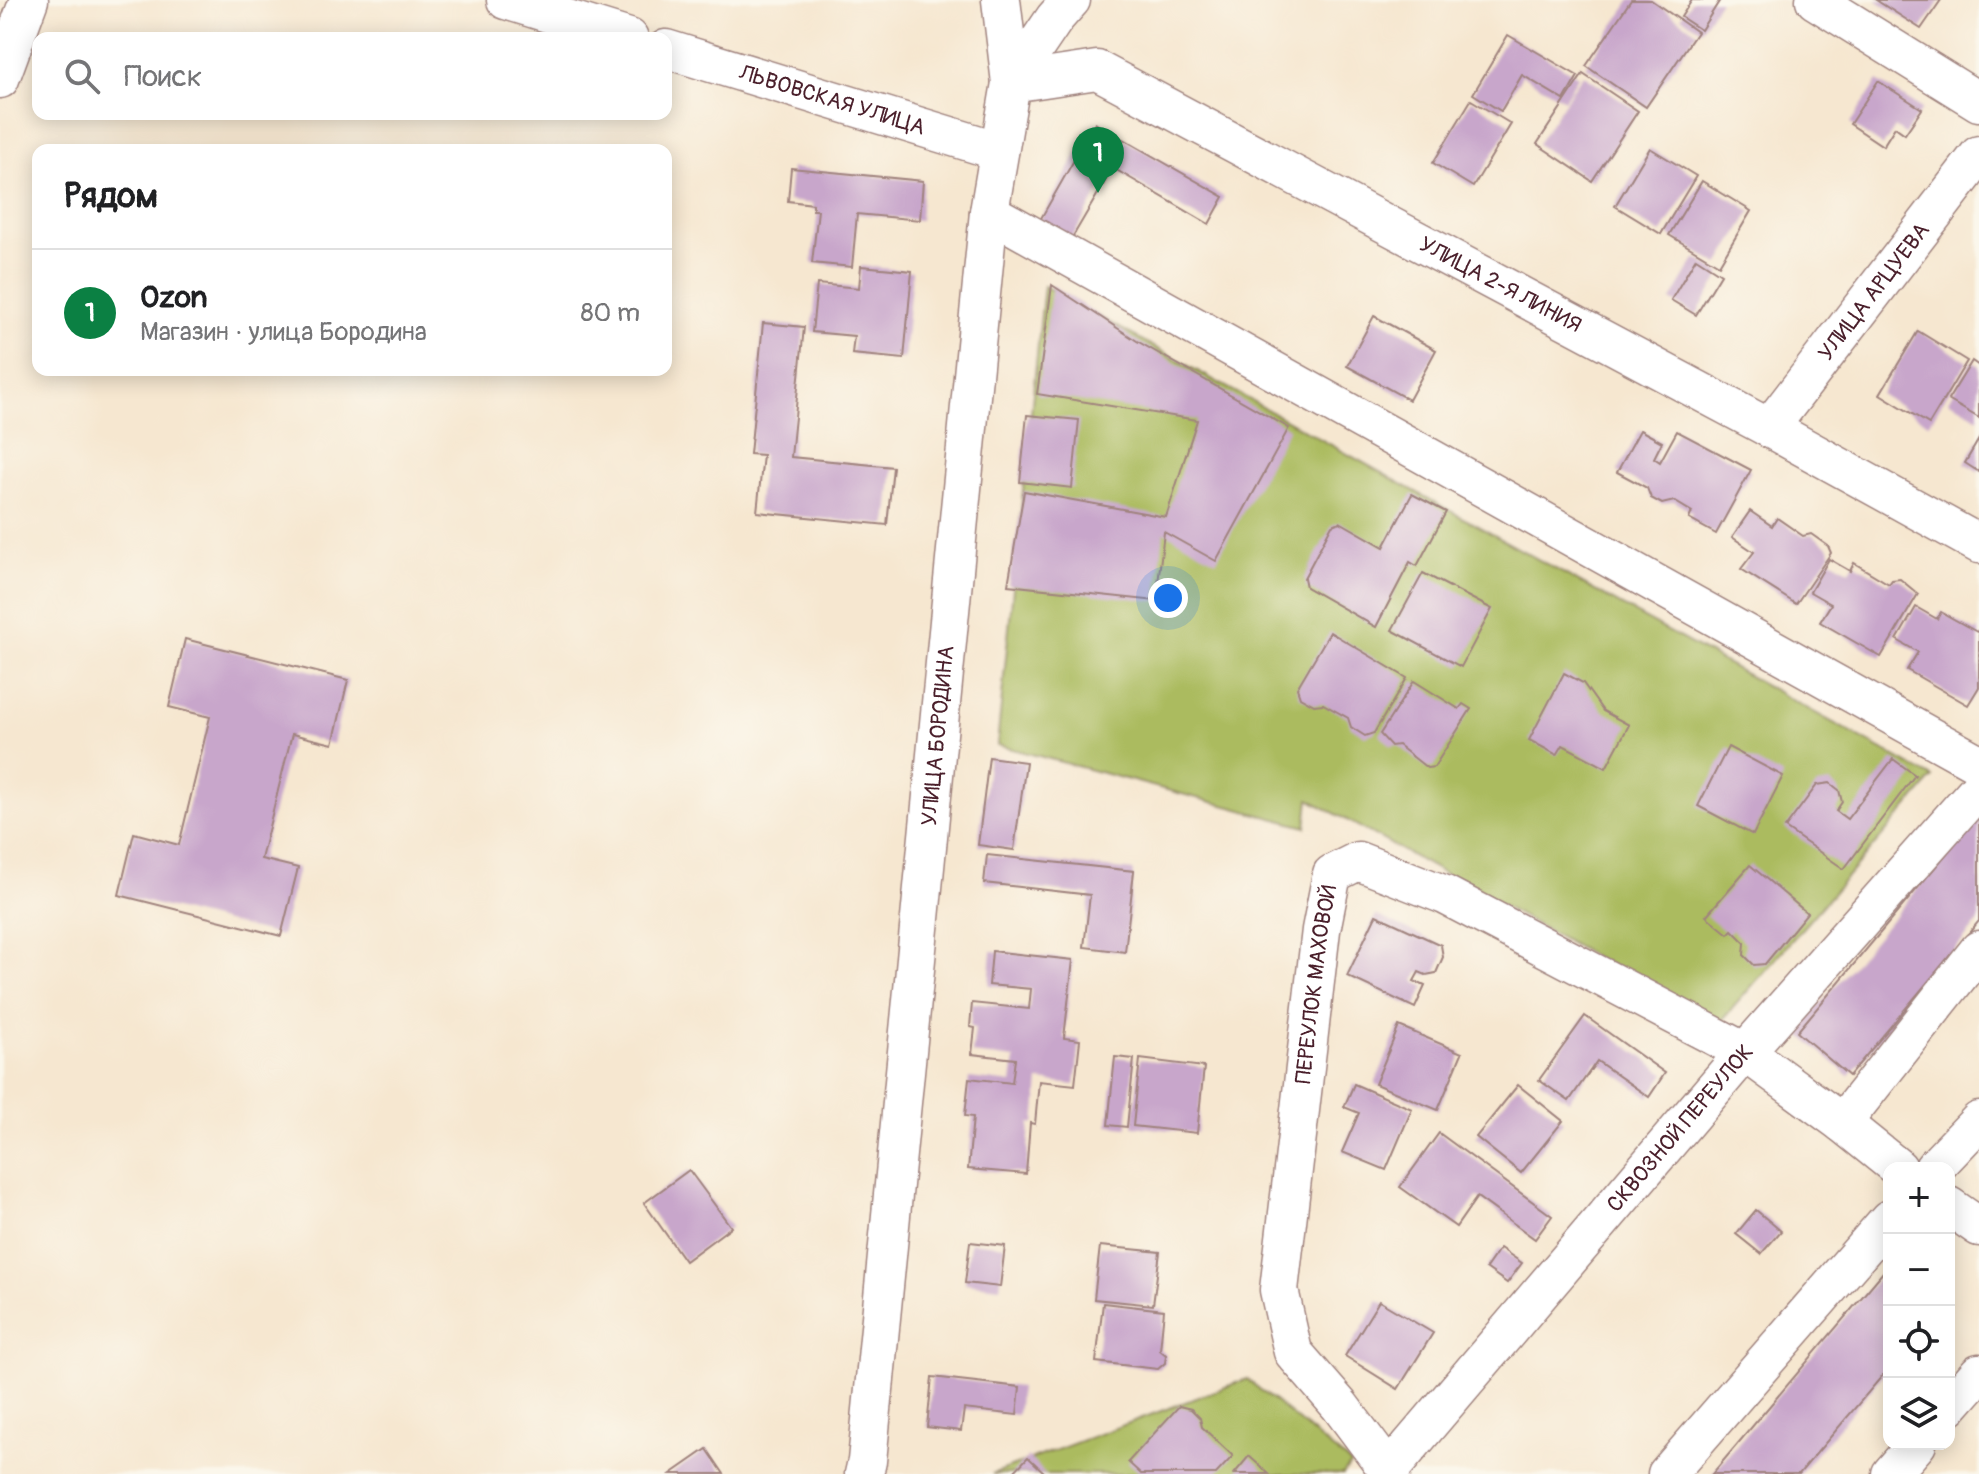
<!DOCTYPE html>
<html lang="ru">
<meta charset="utf-8">
<style>
:root{--surface:#fff;--page:#f2f2f2;--text:#202124;--muted:#757577;--line:#e0e0e0;--accent:#0b8043}
body{margin:0;font-family:Pangolin,sans-serif;background:var(--page);color:var(--text)}
.controls{position:absolute;right:24px;bottom:24px;display:grid;overflow:hidden;border-radius:16px;box-shadow:0 4px 20px #0003}
.controls button{width:72px;height:72px;display:grid;place-items:center;padding:0;border:0;border-bottom:2px solid var(--line);background:var(--surface);color:var(--text);font:40px sans-serif}
.you{position:absolute;left:1168px;top:598px;width:28px;height:28px;margin:-20px;border:6px solid #fff;border-radius:50%;background:#1a73e8;box-shadow:0 0 0 12px #1a73e833}
.badge{display:grid;place-items:center;width:52px;height:52px;border-radius:50%;background:var(--accent);color:#fff;font-size:26px;font-weight:700}
.pin{position:absolute;translate:-50% -66px;filter:drop-shadow(0 2px 4px #0008)}
.pin::after{content:'';position:absolute;top:42px;width:28px;height:24px;background:inherit;clip-path:polygon(0 0,100% 0,50% 100%)}
.list{margin:0;padding:0;list-style:none}
h2{display:flex;justify-content:space-between;align-items:center;height:104px;margin:0;padding:0 32px;font-size:34px}
h2 small{font-size:26px;font-weight:400;color:var(--muted)}
.list li{display:grid;grid-template-columns:52px 1fr auto;gap:24px;align-items:center;box-sizing:border-box;height:128px;padding:0 32px;border-top:2px solid var(--line)}
.list b{display:block;font-size:30px;white-space:nowrap}
.list p{margin:0;font-size:26px;white-space:nowrap;color:var(--muted)}
.list em{font-size:26px;font-style:normal;color:var(--muted)}
.icon{flex:none;width:44px;height:44px;fill:none;stroke:currentColor;stroke-width:2;stroke-linecap:round;stroke-linejoin:round}
.map{position:relative;flex:none;width:1979px;height:1474px;overflow:hidden}
.search{position:absolute;background:var(--surface);box-shadow:0 4px 20px #0003;left:32px;top:32px;width:640px;height:88px;display:flex;align-items:center;gap:20px;box-sizing:border-box;padding:0 28px;border-radius:16px;color:var(--muted);font-size:30px}
.panel{position:absolute;background:var(--surface);box-shadow:0 4px 20px #0003;left:32px;top:144px;width:640px;height:232px;border-radius:16px}
.map>svg:first-child{display:block}
.green{fill:#abbb5e;stroke:#7a6d44;stroke-width:2}
.building{fill:#c8a6cb}
.lines{fill:none;stroke-linecap:round;stroke-linejoin:round}
.minor-casing{stroke:#a0837e;stroke-width:41}
.minor{stroke:#fff;stroke-width:38}
.labels{text-anchor:middle;dominant-baseline:central;stroke-width:7;stroke-linejoin:round;paint-order:stroke}
.street-label{font-size:22px;fill:#4a1f2b;stroke:#fbf7ec}
</style>
<div class="map">
<svg width="1979" height="1474" viewBox="0 0 1979 1474">
<rect width="100%" height="100%" fill="#fbf7ec"/>
<filter id="ink" filterUnits="userSpaceOnUse"><feTurbulence type="fractalNoise" baseFrequency=".0125" numOctaves="2"/><feDisplacementMap in="SourceGraphic" scale="16" xChannelSelector="R" yChannelSelector="G"/><feConvolveMatrix kernelMatrix="1 2 1 2 8 2 1 2 1" color-interpolation-filters="sRGB"/></filter>
<filter id="wash" filterUnits="userSpaceOnUse"><feTurbulence type="fractalNoise" baseFrequency=".006" numOctaves="4" result="noise"/><feDisplacementMap in="SourceGraphic" scale="32" xChannelSelector="R" yChannelSelector="G"/><feGaussianBlur stdDeviation="1.8" result="paint"/><feColorMatrix in="noise" values="0 0 0 0 0 0 0 0 0 0 0 0 0 0 0 0 0 1.4 0 .05"/><feComposite in="paint" operator="in"/></filter>
<g filter="url(#wash)">
<rect width="100%" height="100%" fill="#f6e7d0"/>
<!-- green -->
<g class="green">
<polygon points="1044,286 1933,778 1718,1025 1309,799 1306,827 997,745"/>
<polygon points="1247,1379 1351,1464 1343,1474 992,1474"/>
</g>
<g id="blocks">
<!-- building -->
<g class="building">
<polygon points="1631,0 1651,0 1697,32 1646,107 1586,66"/>
<polygon points="1692,0 1720,0 1701,30 1681,17"/>
<polygon points="1876,0 1941,0 1921,29"/>
<polygon points="1508,35 1578,76 1564,100 1522,75 1501,111 1473,94"/>
<polygon points="1583,74 1638,111 1592,181 1537,144"/>
<polygon points="1878,81 1922,109 1905,134 1895,127 1883,146 1850,124"/>
<polygon points="1471,100 1511,124 1473,187 1433,163"/>
<polygon points="1095,123 1224,197 1209,224 1113,168 1072,238 1040,220"/>
<polygon points="1650,148 1696,176 1661,234 1615,206"/>
<polygon points="791,168 923,181 920,220 857,214 852,267 812,263 818,210 813,210 813,204 788,201"/>
<polygon points="1702,181 1751,211 1719,265 1669,235"/>
<polygon points="1696,258 1721,274 1696,315 1671,300"/>
<polygon points="861,266 912,271 904,359 852,354 854,336 812,332 817,284 859,288"/>
<polygon points="1052,285 1137,341 1289,428 1216,561 1164,532 1156,601 1008,585 1024,491 1166,517 1197,420 1037,394"/>
<polygon points="1374,316 1436,350 1409,400 1347,366"/>
<polygon points="763,323 804,327 791,457 893,467 887,525 757,512 763,455 750,454"/>
<polygon points="1918,331 1967,361 1929,424 1880,394"/>
<polygon points="1972,361 1979,366 1979,418 1948,400"/>
<polygon points="1027,415 1079,420 1072,488 1020,482"/>
<polygon points="1640,430 1662,442 1654,458 1660,462 1677,431 1751,470 1716,534 1689,519 1692,512 1674,501 1662,504 1651,498 1647,488 1617,472"/>
<polygon points="1979,439 1979,472 1965,463"/>
<polygon points="1412,494 1446,512 1417,566 1410,562 1376,627 1306,587 1304,578 1332,525 1340,522 1384,547"/>
<polygon points="1750,511 1772,526 1777,518 1803,536 1811,534 1828,546 1831,553 1796,604 1741,569 1754,552 1732,537"/>
<polygon points="1829,559 1850,571 1854,563 1889,584 1892,580 1900,579 1918,594 1881,657 1820,622 1831,604 1810,592"/>
<polygon points="1423,573 1492,609 1461,667 1392,630"/>
<polygon points="1916,607 1937,619 1941,612 1977,632 1979,629 1979,687 1968,705 1907,670 1918,652 1897,640"/>
<polygon points="1330,632 1407,678 1374,733 1365,736 1351,727 1348,718 1323,704 1314,705 1300,697 1297,688"/>
<polygon points="185,639 348,680 333,744 292,734 261,859 298,868 281,936 119,895 134,833 179,845 210,717 169,707"/>
<polygon points="1564,673 1583,683 1603,711 1629,725 1606,768 1563,745 1557,755 1529,740"/>
<polygon points="1414,681 1459,709 1463,704 1471,709 1434,767 1427,768 1398,745 1391,746 1380,734"/>
<polygon points="1728,747 1783,776 1753,835 1698,806"/>
<polygon points="989,757 1026,762 1014,850 978,845"/>
<polygon points="1893,759 1915,775 1844,869 1785,828 1817,785 1830,783 1839,790 1842,802 1836,811 1847,819"/>
<polygon points="1979,815 1979,921 1849,1076 1797,1032"/>
<polygon points="987,855 1134,871 1125,952 1084,947 1090,895 984,883"/>
<polygon points="1750,865 1807,913 1765,964 1754,965 1744,955 1745,943 1732,930 1728,934 1706,916"/>
<polygon points="1376,915 1441,945 1443,957 1436,973 1426,975 1419,972 1414,981 1425,986 1415,1008 1347,976"/>
<polygon points="992,951 1073,960 1064,1038 1080,1040 1075,1085 1039,1081 1035,1124 1030,1123 1026,1174 968,1169 973,1117 965,1116 969,1078 1012,1083 1015,1059 972,1054 975,1028 970,1027 972,1003 1029,1009 1031,989 989,985"/>
<polygon points="1585,1016 1665,1073 1649,1097 1597,1061 1569,1101 1539,1080"/>
<polygon points="1399,1026 1462,1053 1438,1110 1375,1084"/>
<polygon points="1115,1057 1134,1059 1127,1127 1108,1125"/>
<polygon points="1140,1059 1204,1067 1197,1133 1133,1126"/>
<polygon points="1354,1084 1412,1109 1386,1170 1342,1152 1359,1113 1344,1107"/>
<polygon points="1518,1085 1563,1121 1521,1173 1476,1137"/>
<polygon points="1439,1133 1552,1216 1535,1239 1477,1197 1456,1227 1400,1187"/>
<polygon points="689,1170 731,1227 685,1261 644,1203"/>
<polygon points="1756,1210 1781,1231 1761,1254 1736,1234"/>
<polygon points="970,1242 1005,1246 1000,1287 965,1283"/>
<polygon points="1100,1246 1160,1252 1153,1305 1094,1299"/>
<polygon points="1500,1248 1522,1263 1507,1283 1486,1268"/>
<polygon points="1889,1265 1889,1368 1799,1474 1712,1474"/>
<polygon points="1379,1301 1433,1333 1398,1389 1345,1356"/>
<polygon points="1103,1303 1164,1310 1160,1350 1166,1355 1165,1363 1158,1369 1096,1362"/>
<polygon points="932,1377 1020,1387 1017,1415 964,1409 961,1431 927,1427"/>
<polygon points="1179,1406 1191,1409 1200,1418 1202,1427 1233,1456 1216,1474 1141,1474 1128,1462"/>
<polygon points="707,1449 724,1474 671,1474"/>
<polygon points="1249,1456 1269,1474 1234,1474"/>
<polygon points="1028,1457 1046,1474 1012,1474"/>
</g>
</g>
</g>
<g filter="url(#ink)">
<use href="#blocks" fill-opacity="0" stroke="#a0837e" stroke-width="2"/>
<g class="lines">
<!-- minor casing -->
<g class="minor-casing">
<g id="minor">
<polyline points="506,0 629,38"/>
<polyline points="1815,0 1979,102"/>
<path id="s1" d="M666 49 999 151"/>
<polyline points="0,79 29,0"/>
<path id="s2" d="M1011 83 1097 70 1769 428 1979 544"/>
<polyline points="1011,83 1055,18 1071,0"/>
<polyline points="989,212 1979,764"/>
<path id="s3" d="M1769 428 1979 155"/>
<polyline points="1842,1123 1979,950"/>
<polyline points="1934,1168 1979,1121"/>
<polyline points="1949,1206 1979,1227"/>
<polyline points="1949,1407 1979,1373"/>
<path id="s4" d="M864 1474 867 1461 989 212 1011 83 1001 0"/>
<path id="s5" d="M1386 1474 1745 1052 1979 788"/>
<path id="s6" d="M1391 1474 1340 1406 1293 1352 1279 1290 1321 930 1332 874 1358 861 1445 895 1745 1052 1842 1123 1898 1168"/>
<polyline points="1667,1474 1889,1219"/>
<polyline points="1891,1474 1917,1444"/>
</g>
</g>
<!-- minor -->
<use href="#minor" class="minor"/>
</g>
</g>
<g class="labels">
<!-- street labels -->
<g class="street-label">
<text stroke="none"><textPath href="#s1" startOffset="174">ЛЬВОВСКАЯ УЛИЦА</textPath></text>
<text stroke="none"><textPath href="#s2" startOffset="544">УЛИЦА 2-Я ЛИНИЯ</textPath></text>
<text stroke="none"><textPath href="#s3" startOffset="172">УЛИЦА АРЦУЕВА</textPath></text>
<text stroke="none"><textPath href="#s4" startOffset="742">УЛИЦА БОРОДИНА</textPath></text>
<text stroke="none"><textPath href="#s6" startOffset="528">ПЕРЕУЛОК МАХОВОЙ</textPath></text>
<text stroke="none"><textPath href="#s5" startOffset="454">СКВОЗНОЙ ПЕРЕУЛОК</textPath></text>
</g>
</g>
</svg>
<div class="controls">
<button>+</button>
<button>−</button>
<button><svg class="icon" aria-label="locate" viewBox="0 0 24 24"><circle cx="12" cy="12" r="6"/><path d="M12 2v4M12 18v4M2 12h4M18 12h4"/></svg></button>
<button><svg class="icon" aria-label="layers" viewBox="0 0 24 24"><path d="M12 4l9 5-9 5-9-5zM3 14l9 5 9-5"/></svg></button>
</div>
<div class="you"></div>
<div class="pin badge" style="left:1098px;top:193px">1</div>
<div class="search"><svg class="icon" aria-label="search" viewBox="0 0 24 24"><circle cx="10" cy="10" r="6"/><path d="M15 15l6 6"/></svg>Поиск</div>
<section class="panel">
<h2>Рядом<small></small></h2>
<ul class="list">
<li><span class="badge">1</span><div><b>Ozon</b><p>Магазин · улица Бородина</p></div><em>80 m</em></li>
</ul>
</section>
</div>
